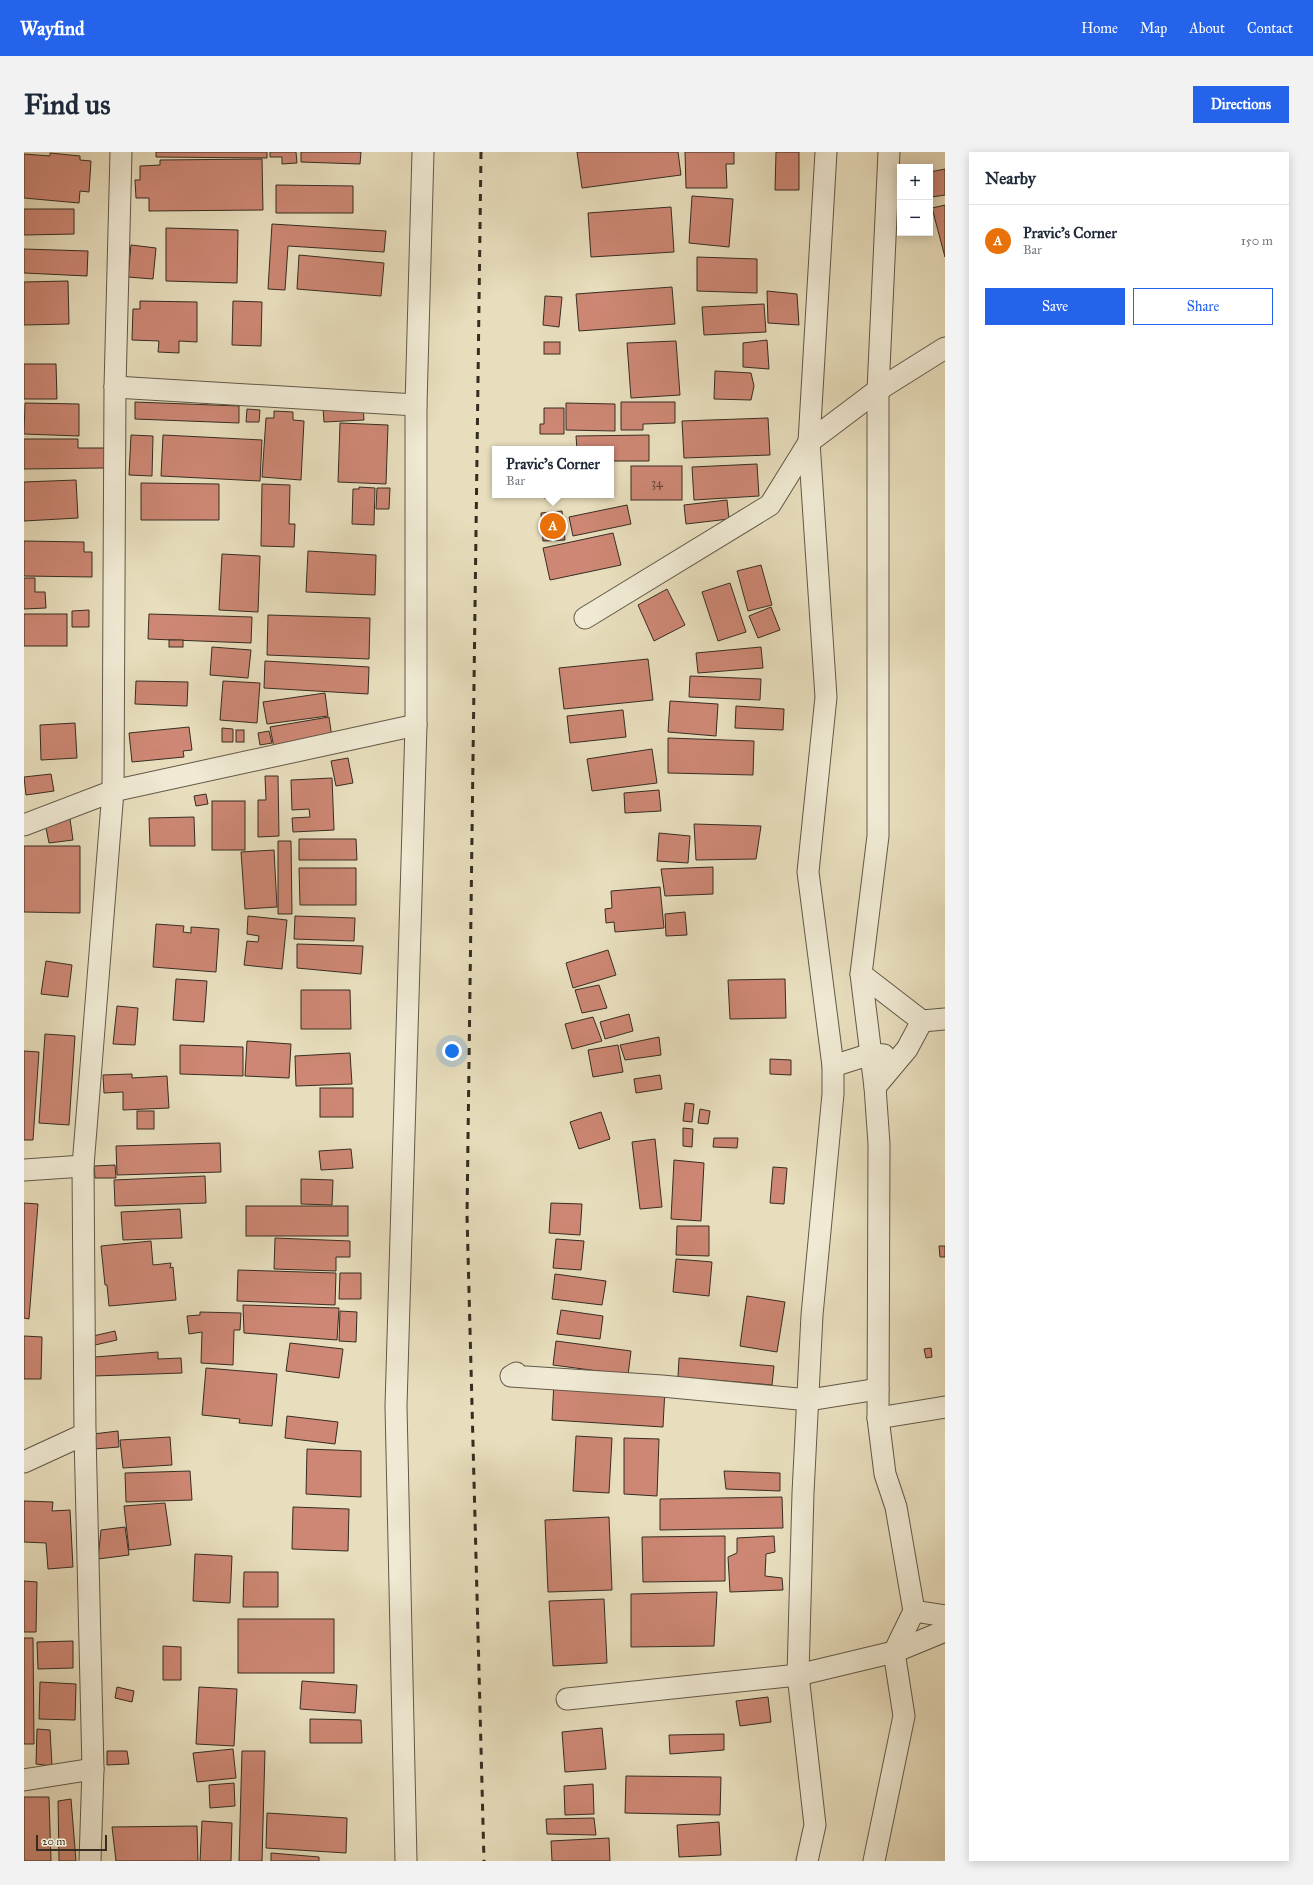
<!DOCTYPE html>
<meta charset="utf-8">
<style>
:root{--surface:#fff;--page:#f2f2f3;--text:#1f2937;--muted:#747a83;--line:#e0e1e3;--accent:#2563eb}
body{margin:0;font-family:"IM FELL Great Primer",serif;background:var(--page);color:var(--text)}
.controls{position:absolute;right:12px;top:12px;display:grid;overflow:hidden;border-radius:0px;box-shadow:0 2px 10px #0003}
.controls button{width:36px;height:36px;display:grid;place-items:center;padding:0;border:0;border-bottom:1px solid var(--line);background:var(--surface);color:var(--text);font:20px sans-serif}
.scale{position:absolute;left:12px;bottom:10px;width:71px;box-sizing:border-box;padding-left:4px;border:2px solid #362d21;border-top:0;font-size:11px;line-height:14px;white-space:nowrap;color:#362d21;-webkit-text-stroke:3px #f0ead4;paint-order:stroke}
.you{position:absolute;left:428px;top:899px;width:14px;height:14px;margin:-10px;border:3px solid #fff;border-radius:50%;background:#1a73e8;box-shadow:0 0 0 6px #1a73e833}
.badge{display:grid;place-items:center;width:26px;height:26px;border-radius:50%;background:var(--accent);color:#fff;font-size:13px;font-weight:700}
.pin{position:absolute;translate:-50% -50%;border:2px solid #fff;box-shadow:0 1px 4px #0006}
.popup{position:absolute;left:468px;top:294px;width:122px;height:52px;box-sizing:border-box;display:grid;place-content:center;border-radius:0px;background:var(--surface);filter:drop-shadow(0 1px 3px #0005);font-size:13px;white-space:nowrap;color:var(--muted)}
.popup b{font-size:15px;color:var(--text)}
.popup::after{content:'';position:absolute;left:50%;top:100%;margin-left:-8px;border:8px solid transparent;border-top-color:var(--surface)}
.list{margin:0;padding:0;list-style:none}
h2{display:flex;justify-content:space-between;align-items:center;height:52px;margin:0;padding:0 16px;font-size:17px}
h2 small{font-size:13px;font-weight:400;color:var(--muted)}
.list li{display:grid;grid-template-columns:26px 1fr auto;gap:12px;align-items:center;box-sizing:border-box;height:72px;padding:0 16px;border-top:1px solid var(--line)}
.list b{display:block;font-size:15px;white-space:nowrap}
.list p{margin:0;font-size:13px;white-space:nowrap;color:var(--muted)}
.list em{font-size:13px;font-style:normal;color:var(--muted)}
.actions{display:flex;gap:8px;padding:12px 16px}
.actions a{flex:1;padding:9px 0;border:1px solid var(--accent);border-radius:0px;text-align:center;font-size:14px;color:var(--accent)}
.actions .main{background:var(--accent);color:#fff}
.map{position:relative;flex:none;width:921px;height:1709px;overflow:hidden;border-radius:0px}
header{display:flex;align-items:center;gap:24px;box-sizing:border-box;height:56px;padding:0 20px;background:var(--accent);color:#fff}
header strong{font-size:19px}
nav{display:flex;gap:22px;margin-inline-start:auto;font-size:14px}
.intro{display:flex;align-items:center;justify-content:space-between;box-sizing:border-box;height:96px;padding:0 24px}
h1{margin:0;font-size:28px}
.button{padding:10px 18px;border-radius:0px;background:var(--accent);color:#fff;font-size:14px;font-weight:700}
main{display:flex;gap:24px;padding:0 24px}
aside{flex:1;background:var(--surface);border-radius:0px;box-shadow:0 2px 10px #0003}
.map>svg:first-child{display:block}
.building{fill:#cd8774;stroke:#362d21}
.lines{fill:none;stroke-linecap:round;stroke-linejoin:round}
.street-casing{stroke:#625948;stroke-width:23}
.street{stroke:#f0ead4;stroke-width:21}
.rail{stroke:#362d21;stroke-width:3;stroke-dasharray:7 7;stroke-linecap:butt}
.labels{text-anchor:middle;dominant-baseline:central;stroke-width:3.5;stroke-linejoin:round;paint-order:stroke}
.number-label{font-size:12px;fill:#5c4436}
</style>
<header>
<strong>Wayfind</strong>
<nav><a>Home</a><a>Map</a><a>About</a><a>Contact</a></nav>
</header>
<div class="intro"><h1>Find us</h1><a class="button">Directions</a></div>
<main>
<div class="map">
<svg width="921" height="1709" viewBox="0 0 921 1709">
<rect width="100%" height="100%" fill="#e8debd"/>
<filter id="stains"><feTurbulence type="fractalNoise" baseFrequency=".005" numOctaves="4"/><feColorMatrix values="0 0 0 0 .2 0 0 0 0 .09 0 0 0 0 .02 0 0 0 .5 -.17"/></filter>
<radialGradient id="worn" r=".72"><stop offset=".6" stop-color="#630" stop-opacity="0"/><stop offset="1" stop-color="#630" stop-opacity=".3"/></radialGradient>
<!-- building -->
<g class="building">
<polygon points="132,0 243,0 243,6 132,5"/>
<polygon points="246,0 272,0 273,11 258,12 258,5 246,5"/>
<polygon points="277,0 337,0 336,12 277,10"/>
<polygon points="553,0 654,0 657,23 558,36"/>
<polygon points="661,0 710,0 710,12 702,12 703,36 662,36"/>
<polygon points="752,0 775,0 775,38 751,38"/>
<polygon points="26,1 56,4 56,8 67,9 65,40 56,39 55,51 0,46 0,2 26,4"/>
<polygon points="238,7 239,58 125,59 125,46 112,46 111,28 116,28 116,14 136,13 136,8"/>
<polygon points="921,17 921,43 908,45 906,20"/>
<polygon points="252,33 329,34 329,61 252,61"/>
<polygon points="668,44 709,47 705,95 665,91"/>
<polygon points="921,53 921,105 908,56"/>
<polygon points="647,55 650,100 567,105 564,61"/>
<polygon points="0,57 50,57 50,82 0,83"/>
<polygon points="248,72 362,79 360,100 264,94 261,138 244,137"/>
<polygon points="142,76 214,78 213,131 142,129"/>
<polygon points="107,93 132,96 129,127 104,125"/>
<polygon points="0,97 64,99 63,124 0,121"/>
<polygon points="275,103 360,111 357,144 273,137"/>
<polygon points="673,105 733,107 733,141 673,139"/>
<polygon points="44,129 45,172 0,173 0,130"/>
<polygon points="648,135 651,172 555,179 552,142"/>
<polygon points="743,139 773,142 775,173 744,171"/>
<polygon points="521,144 538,145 535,175 519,173"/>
<polygon points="116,149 173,150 173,190 155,189 155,201 134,200 135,189 108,188 109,157 116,157"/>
<polygon points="209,149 238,150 237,194 208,193"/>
<polygon points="740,152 742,180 680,183 678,155"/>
<polygon points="743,188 745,217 719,215 719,191"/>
<polygon points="652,189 656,243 607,246 603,191"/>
<rect x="520" y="190" width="16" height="12"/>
<polygon points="0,212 32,212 33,247 0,247"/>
<polygon points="691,219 727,221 730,234 727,248 690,247"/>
<polygon points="111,250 215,254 215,271 111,267"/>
<polygon points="597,250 651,250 651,271 619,272 619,278 597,278"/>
<polygon points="1,251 55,252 55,284 0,282"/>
<polygon points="542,251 591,252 591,279 542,278"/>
<polygon points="339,254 340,268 300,270 299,256"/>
<polygon points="520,256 540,256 540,282 516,282 516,272 520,272"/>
<polygon points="223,257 236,258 235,270 222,270"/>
<polygon points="250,259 269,260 269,268 280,269 277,328 238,325 242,266 250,266"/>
<polygon points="744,266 746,303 660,306 658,269"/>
<polygon points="316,271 364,273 362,332 314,330"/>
<polygon points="107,283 129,284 128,324 105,323"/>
<polygon points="139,283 238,288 236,329 137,324"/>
<polygon points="625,283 625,309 587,309 587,297 553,297 552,284"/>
<polygon points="0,287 54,287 54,296 81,296 81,316 0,317"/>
<polygon points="733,312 735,344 670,348 668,315"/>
<rect x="607" y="314" width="51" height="34"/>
<polygon points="52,328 54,366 0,369 0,330"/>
<polygon points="117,331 195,332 195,368 117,368"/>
<polygon points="238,332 266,333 265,372 271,372 270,395 237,394"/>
<polygon points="335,335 351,336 350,373 328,372 329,337 335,337"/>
<polygon points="353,336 366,336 365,357 352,357"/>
<polygon points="520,343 539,343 540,345 520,346"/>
<polygon points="703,348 705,367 662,372 660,353"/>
<polygon points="603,353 607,372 549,384 545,365"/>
<polygon points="538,359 541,388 519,389 517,361"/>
<polygon points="589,381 597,413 526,428 519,396"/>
<polygon points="0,389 60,390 60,400 68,400 68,425 0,424"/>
<polygon points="284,399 352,403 351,443 282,440"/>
<polygon points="198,402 236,404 234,460 195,458"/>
<polygon points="737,413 748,453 724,459 713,419"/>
<polygon points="0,426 11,426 11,440 21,440 22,456 0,457"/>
<polygon points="706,431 722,480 694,489 678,440"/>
<polygon points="643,437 661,473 630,489 614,453"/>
<polygon points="747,455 756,478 734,486 725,464"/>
<polygon points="65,458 65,475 48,475 48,459"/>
<rect x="0" y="462" width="43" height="32"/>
<polygon points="125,462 228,465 227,491 124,487"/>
<polygon points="244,463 346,466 345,507 243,503"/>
<rect x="145" y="488" width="14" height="7"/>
<polygon points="188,495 227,498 224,526 186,523"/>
<polygon points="737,495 739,516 674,521 672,501"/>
<polygon points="624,507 629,548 540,557 535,516"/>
<polygon points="241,509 345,515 344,542 240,536"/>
<polygon points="666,524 737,527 736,548 665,545"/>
<polygon points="112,529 164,530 163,554 111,552"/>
<polygon points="199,529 236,531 233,571 196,568"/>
<polygon points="301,541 304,564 243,572 239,550"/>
<polygon points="646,549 694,552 692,584 644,580"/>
<polygon points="712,554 760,557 759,578 711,576"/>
<polygon points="599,558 602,585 546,591 543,564"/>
<polygon points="305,565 308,586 250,596 246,575"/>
<polygon points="51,571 53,606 17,608 16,573"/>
<polygon points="165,575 168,598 159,599 160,605 108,610 105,581"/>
<polygon points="198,576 209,577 209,590 198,590"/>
<rect x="212" y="578" width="8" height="12"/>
<polygon points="245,579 248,591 236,593 234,581"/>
<polygon points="644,586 730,589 729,623 644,621"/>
<polygon points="628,597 633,631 568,639 563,607"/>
<polygon points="324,606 329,631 312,634 307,609"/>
<polygon points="27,622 30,639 2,643 0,625"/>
<polygon points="241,624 254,624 255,684 234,685 234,648 242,648"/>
<polygon points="308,626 310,678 269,680 268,666 286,665 285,657 268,658 267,628"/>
<polygon points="635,638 637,659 601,661 600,641"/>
<polygon points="182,642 184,652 172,654 170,644"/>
<rect x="188" y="649" width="33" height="49"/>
<polygon points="170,665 171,694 126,694 125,666"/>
<polygon points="46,667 49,688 25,691 21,671"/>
<polygon points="670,672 737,674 732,707 672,708"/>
<polygon points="635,681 666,684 664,711 633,709"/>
<polygon points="275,687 332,687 333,708 275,708"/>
<polygon points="254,689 267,689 268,762 254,762"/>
<polygon points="0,694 56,694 56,761 0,760"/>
<polygon points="250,698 253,755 221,757 217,700"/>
<polygon points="689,715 689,742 641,744 637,717"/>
<polygon points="275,716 332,716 332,753 276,753"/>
<polygon points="636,735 640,776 591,780 590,770 582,771 581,757 588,756 587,739"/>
<polygon points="661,760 663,783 642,784 641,762"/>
<polygon points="224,764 263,768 258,817 220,813 223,789 234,790 235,784 223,782"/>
<polygon points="271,764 331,766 330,789 270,787"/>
<polygon points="132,772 160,774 159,780 167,781 167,775 195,777 192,820 129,815"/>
<polygon points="273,792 339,794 337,822 273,816"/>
<polygon points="584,798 592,823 549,836 542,811"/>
<polygon points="22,809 48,813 44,845 17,842"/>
<polygon points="152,827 183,829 180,870 149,868"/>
<polygon points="761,827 762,866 706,867 704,828"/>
<polygon points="575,833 583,856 558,861 551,838"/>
<polygon points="277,838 326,838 327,877 277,877"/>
<polygon points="93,854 114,856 111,893 89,892"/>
<polygon points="605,862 609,879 581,887 576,870"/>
<polygon points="569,865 578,889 548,897 541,872"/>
<polygon points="21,882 51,884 45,973 15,971"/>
<polygon points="635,885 637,903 601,908 596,893"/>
<polygon points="223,889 267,892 265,926 221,924"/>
<polygon points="156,893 219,895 219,924 156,922"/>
<polygon points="594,893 599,920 569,925 564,898"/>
<polygon points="0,899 15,900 9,988 0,988"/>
<polygon points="326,901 328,932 272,934 271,904"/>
<polygon points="746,907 767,908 767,923 746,922"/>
<polygon points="108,922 108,926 143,924 145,956 99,958 99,940 80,941 79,923"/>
<polygon points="636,923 638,937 612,941 610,927"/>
<rect x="296" y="936" width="33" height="29"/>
<polygon points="661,951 670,952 668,970 659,969"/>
<polygon points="676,957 686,959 684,972 674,971"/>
<rect x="113" y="959" width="17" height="18"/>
<polygon points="577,960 586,987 555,997 546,970"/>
<polygon points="659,976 669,977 668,995 659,994"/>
<polygon points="690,986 714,986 713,996 689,995"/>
<polygon points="631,987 638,1055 616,1057 608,990"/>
<polygon points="196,991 197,1020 93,1023 92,994"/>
<polygon points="327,997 329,1016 297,1018 295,999"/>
<polygon points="650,1008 680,1011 677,1069 647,1067"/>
<polygon points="91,1013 92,1026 71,1026 70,1014"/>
<polygon points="749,1015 763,1016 760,1052 746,1051"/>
<polygon points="181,1024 182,1051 91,1054 90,1028"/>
<polygon points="277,1027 309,1028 308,1053 277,1052"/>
<polygon points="0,1051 14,1052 5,1167 0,1166"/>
<polygon points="527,1051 558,1052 556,1083 525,1081"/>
<rect x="222" y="1054" width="102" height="30"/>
<polygon points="156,1057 158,1086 99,1088 97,1060"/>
<polygon points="653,1074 685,1074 685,1104 652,1103"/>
<polygon points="251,1086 326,1089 326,1105 312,1105 312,1119 250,1117"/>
<polygon points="532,1087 560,1089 557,1118 529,1116"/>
<polygon points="127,1089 129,1113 147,1111 146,1116 149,1115 152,1148 85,1154 83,1133 81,1133 77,1094"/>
<polygon points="915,1094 921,1094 921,1105 916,1105"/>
<polygon points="652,1107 688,1110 685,1144 649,1140"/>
<polygon points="214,1118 312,1121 311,1153 213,1149"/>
<polygon points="316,1121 337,1121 337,1147 315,1147"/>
<polygon points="531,1122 582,1129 578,1153 528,1147"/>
<polygon points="723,1144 761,1150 753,1200 716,1194"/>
<polygon points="219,1153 315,1156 313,1188 220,1181"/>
<polygon points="537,1158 579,1164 576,1187 533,1182"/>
<polygon points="316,1159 333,1160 332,1190 315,1189"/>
<polygon points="176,1160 217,1161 216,1178 210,1178 209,1213 177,1211 178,1180 165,1182 163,1164 176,1163"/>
<polygon points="91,1179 93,1188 71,1193 69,1184"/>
<polygon points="0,1184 18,1185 17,1227 0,1227"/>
<polygon points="532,1189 607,1199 604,1223 529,1213"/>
<polygon points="266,1191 319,1197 315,1226 262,1219"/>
<polygon points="907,1196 908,1205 902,1206 900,1197"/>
<polygon points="134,1200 134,1207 157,1206 158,1221 70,1224 71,1205"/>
<polygon points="655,1206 750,1214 748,1233 654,1225"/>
<polygon points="182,1216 253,1222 248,1274 215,1271 216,1267 178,1263"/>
<polygon points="530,1230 641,1236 639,1275 528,1268"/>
<polygon points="263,1264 314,1270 311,1292 261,1286"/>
<polygon points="94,1279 95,1295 70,1297 69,1282"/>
<polygon points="552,1284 588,1286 585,1341 549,1339"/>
<polygon points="146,1285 148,1313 99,1316 96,1288"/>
<polygon points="600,1286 635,1287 633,1344 600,1342"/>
<polygon points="283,1297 337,1299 337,1345 282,1342"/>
<polygon points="166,1319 168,1348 102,1350 101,1321"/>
<polygon points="700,1319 756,1321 756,1339 702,1337"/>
<polygon points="758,1345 759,1376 636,1378 636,1347"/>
<polygon points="0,1349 29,1350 28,1359 46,1358 49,1415 24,1417 22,1391 0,1390"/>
<polygon points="141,1351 147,1393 105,1398 100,1354"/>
<polygon points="269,1355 325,1357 324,1399 268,1397"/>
<polygon points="585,1365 588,1438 524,1440 521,1368"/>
<polygon points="101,1375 105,1403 74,1407 77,1378"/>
<polygon points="701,1384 701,1429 619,1430 618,1385"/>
<polygon points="750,1384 751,1400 742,1402 741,1424 758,1426 759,1438 706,1440 704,1405 713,1401 713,1386"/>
<polygon points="171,1402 208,1404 206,1451 169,1449"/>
<polygon points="220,1420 254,1420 254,1455 219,1455"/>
<polygon points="0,1429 13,1430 12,1480 0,1480"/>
<polygon points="693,1440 690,1494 607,1495 607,1442"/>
<polygon points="580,1447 583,1511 529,1514 525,1449"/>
<rect x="214" y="1467" width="96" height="54"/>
<polygon points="0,1486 9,1486 10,1592 0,1592"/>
<polygon points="49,1489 49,1516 14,1517 13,1490"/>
<polygon points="139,1494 157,1495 157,1528 139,1528"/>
<polygon points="278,1529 333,1533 331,1561 276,1557"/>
<polygon points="16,1530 52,1532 51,1568 15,1567"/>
<polygon points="93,1535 110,1539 108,1550 91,1546"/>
<polygon points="175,1535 213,1537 210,1594 172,1592"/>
<polygon points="744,1545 747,1570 716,1574 712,1549"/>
<polygon points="286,1567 337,1568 338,1591 286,1591"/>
<polygon points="578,1576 582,1617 541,1620 538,1580"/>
<polygon points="13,1577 26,1578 28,1614 12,1612"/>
<polygon points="700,1582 700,1598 646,1602 645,1583"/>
<polygon points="209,1597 212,1626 173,1630 169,1601"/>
<polygon points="83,1599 103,1599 105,1612 83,1613"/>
<polygon points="218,1599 241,1599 238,1709 215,1709"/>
<polygon points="602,1624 697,1625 696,1663 601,1661"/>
<polygon points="210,1631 211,1654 186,1656 185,1633"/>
<polygon points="569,1632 570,1662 541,1663 540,1634"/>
<polygon points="0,1645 25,1645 27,1709 0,1709"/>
<polygon points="47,1647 52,1709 35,1709 34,1649"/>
<polygon points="243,1661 323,1666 322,1701 242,1696"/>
<polygon points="570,1666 572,1683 523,1682 522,1667"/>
<polygon points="178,1669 208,1671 207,1709 176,1709"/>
<polygon points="695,1670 697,1703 655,1705 653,1673"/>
<polygon points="173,1674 174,1709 92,1709 88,1675"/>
<polygon points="585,1686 586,1709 528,1709 527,1689"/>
<polygon points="247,1701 295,1705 295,1709 247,1709"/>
</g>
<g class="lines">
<!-- street casing -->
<g class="street-casing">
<g id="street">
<polyline points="91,235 392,253"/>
<polyline points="561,466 746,353 785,290 854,238 921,196"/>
<polyline points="0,673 89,639 392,573"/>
<polyline points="837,822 898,869 921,867"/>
<polyline points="809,914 847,902 860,903"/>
<polyline points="851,935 883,897 898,869"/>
<polyline points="0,1018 59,1014"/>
<polyline points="492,1221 487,1224 638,1234 785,1248 854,1237"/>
<polyline points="854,1266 921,1255"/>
<polyline points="0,1310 61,1282"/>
<polyline points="890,1459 921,1464"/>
<polyline points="543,1547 774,1523 870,1500 921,1479"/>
<polyline points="0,1628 69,1617"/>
<polyline points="66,1709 69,1617 61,1282 59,1014 89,639 91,235 97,0"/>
<polyline points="382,1709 372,1254 392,573 392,253 399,0"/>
<polyline points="783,1709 791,1673 774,1523 779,1341 788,1163 809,942 809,914 784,720 802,545 785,290 802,0"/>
<polyline points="850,1709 880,1564 870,1500 890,1459 872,1355 861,1322 854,1266 855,992 851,935 837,822 854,684 854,238 865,0"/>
</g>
</g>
<!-- street -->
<use href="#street" class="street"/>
<!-- rail -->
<polyline class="rail" points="457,0 443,1063 460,1709"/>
</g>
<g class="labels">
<!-- number labels -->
<g class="number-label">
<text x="633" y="331">34</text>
</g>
</g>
<rect width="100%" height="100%" filter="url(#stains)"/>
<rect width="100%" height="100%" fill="url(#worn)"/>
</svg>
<div class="controls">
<button>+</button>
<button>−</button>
</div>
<div class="scale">20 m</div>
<div class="you"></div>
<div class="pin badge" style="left:529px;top:374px;background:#e8710a">A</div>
<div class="popup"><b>Pravic's Corner</b>Bar</div>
</div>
<aside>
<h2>Nearby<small></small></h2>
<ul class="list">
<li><span class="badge" style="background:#e8710a">A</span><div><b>Pravic's Corner</b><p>Bar</p></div><em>150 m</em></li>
</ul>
<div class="actions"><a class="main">Save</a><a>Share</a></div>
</aside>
</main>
